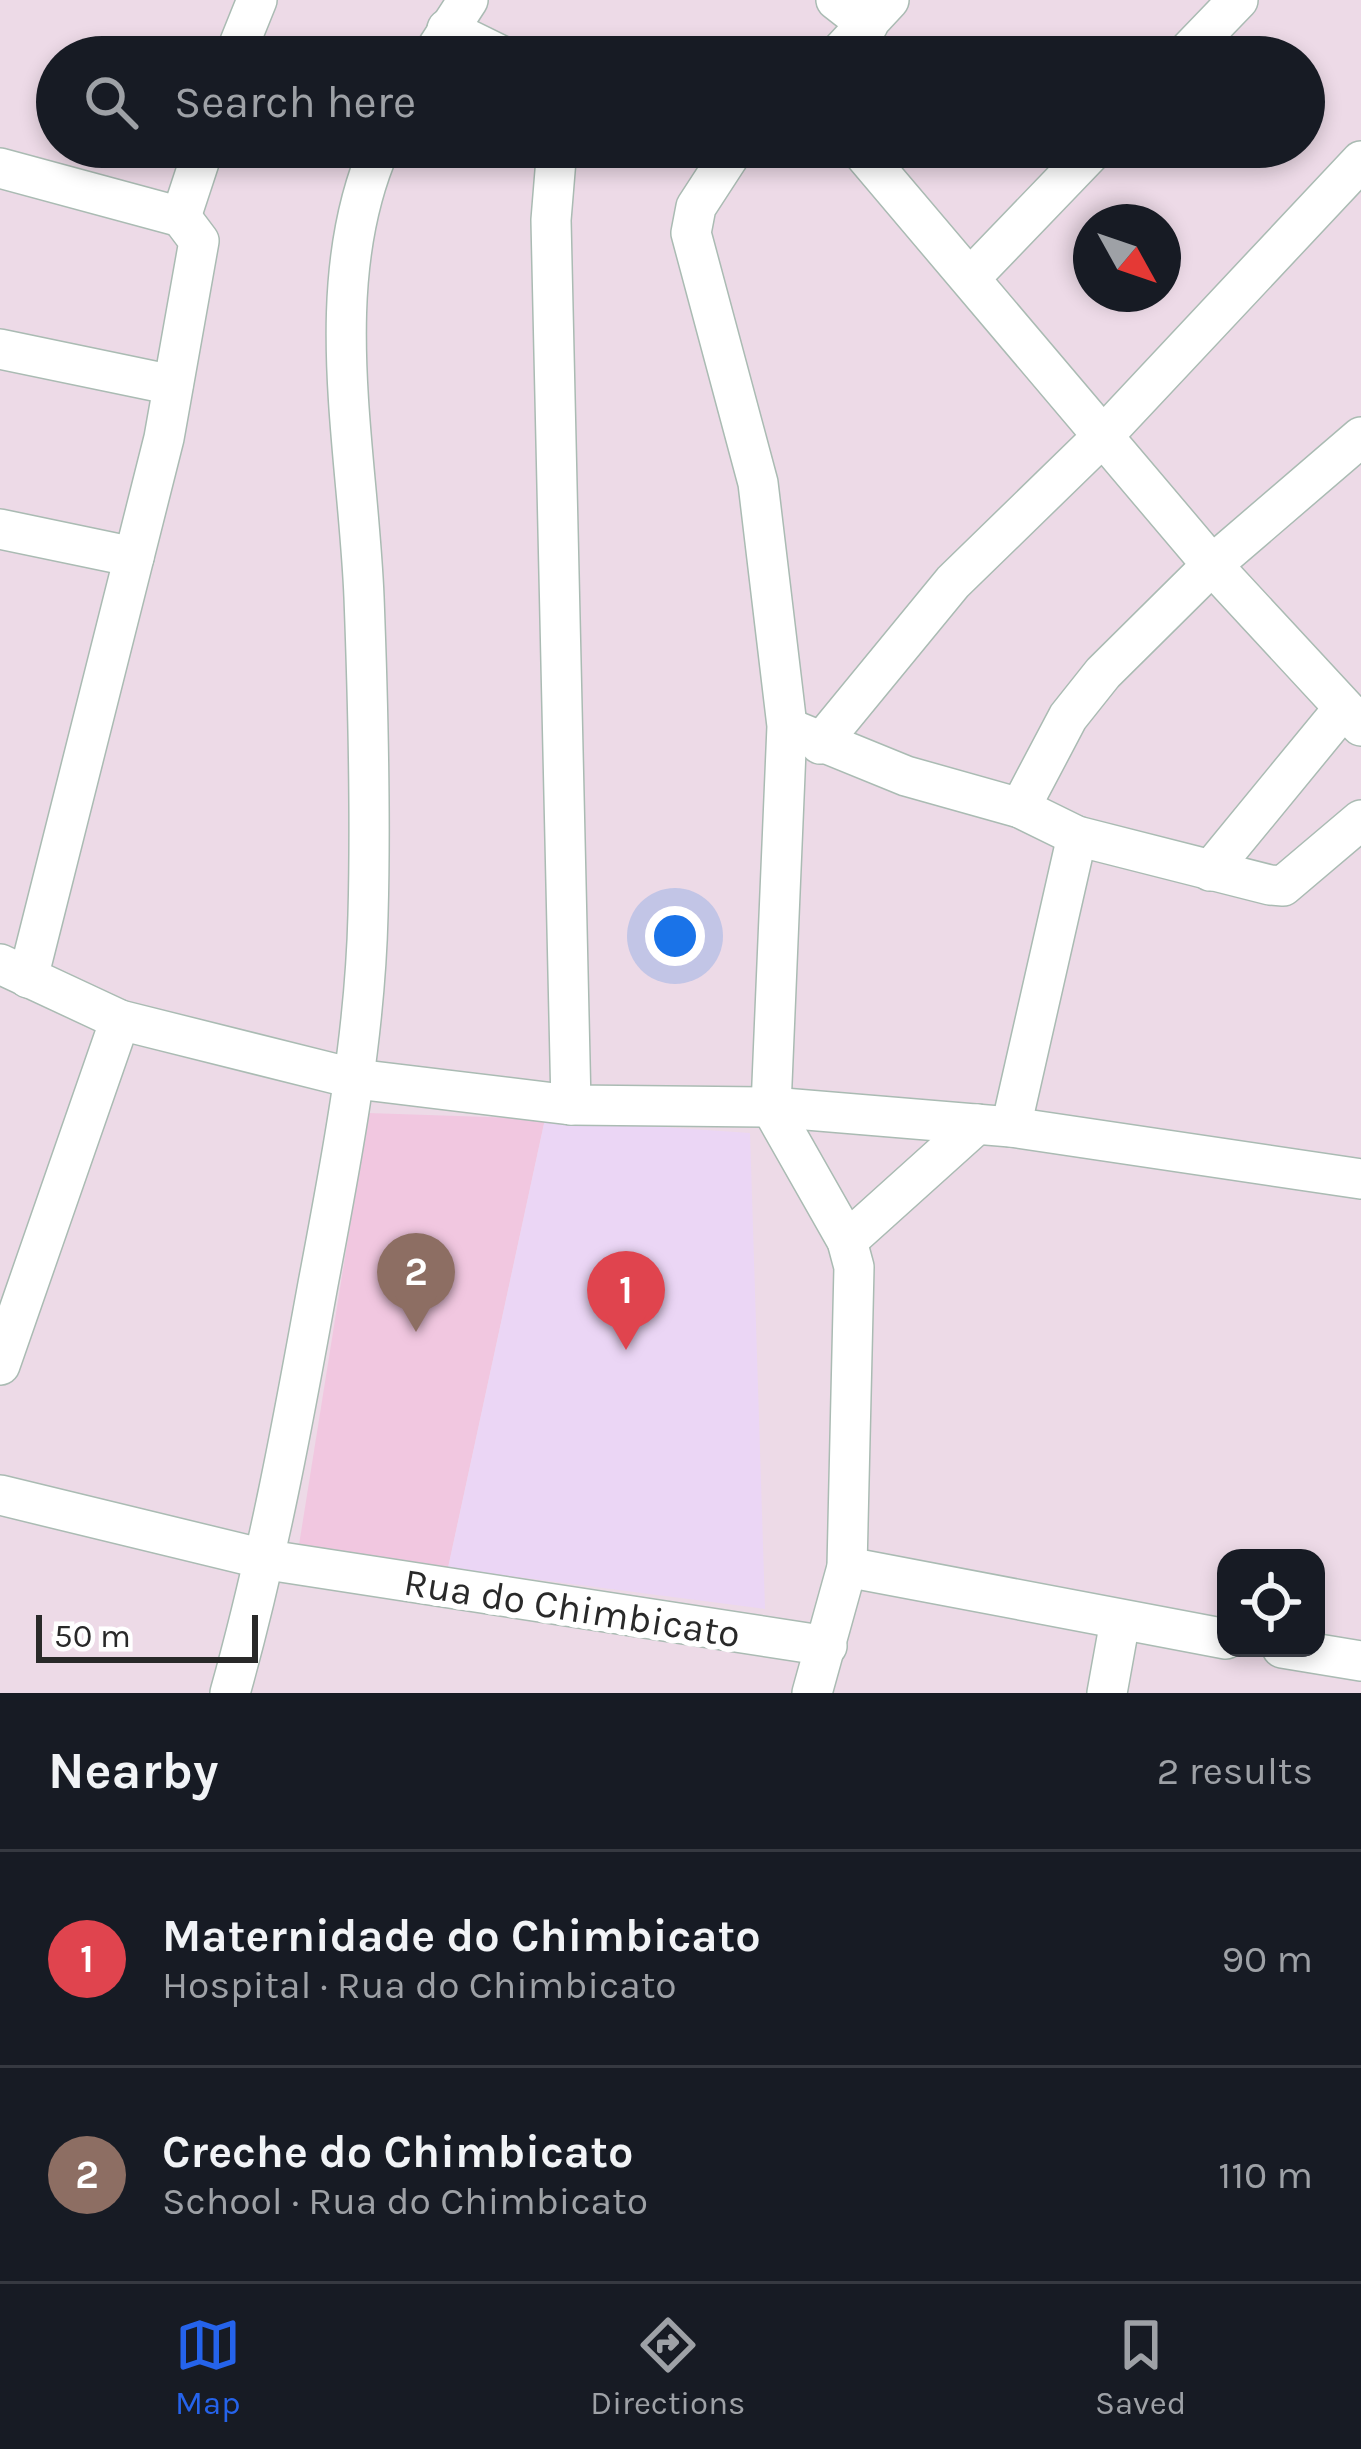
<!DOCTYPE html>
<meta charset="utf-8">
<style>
:root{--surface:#171b24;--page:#242831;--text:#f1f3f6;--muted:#9ea1a6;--line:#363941;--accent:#2563eb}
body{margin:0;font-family:Karla,sans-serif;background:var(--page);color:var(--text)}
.controls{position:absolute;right:36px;bottom:36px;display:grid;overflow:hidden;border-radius:24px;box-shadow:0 6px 18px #0003}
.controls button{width:108px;height:108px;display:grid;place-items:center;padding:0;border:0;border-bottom:3px solid var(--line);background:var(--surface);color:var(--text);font:60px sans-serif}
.compass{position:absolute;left:1073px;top:204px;width:108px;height:108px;border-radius:50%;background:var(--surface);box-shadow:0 6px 18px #0003;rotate:130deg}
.scale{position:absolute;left:36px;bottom:30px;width:222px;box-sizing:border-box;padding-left:12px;border:6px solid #292929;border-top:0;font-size:33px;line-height:42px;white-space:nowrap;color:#292929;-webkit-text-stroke:9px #fff;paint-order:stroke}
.you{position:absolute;left:675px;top:936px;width:42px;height:42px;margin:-30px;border:9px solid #fff;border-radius:50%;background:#1a73e8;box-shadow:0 0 0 18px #1a73e833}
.badge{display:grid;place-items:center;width:78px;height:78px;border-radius:50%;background:var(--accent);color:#fff;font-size:39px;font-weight:700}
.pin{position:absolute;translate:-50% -99px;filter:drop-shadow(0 3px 6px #0008)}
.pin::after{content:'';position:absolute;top:63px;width:42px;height:36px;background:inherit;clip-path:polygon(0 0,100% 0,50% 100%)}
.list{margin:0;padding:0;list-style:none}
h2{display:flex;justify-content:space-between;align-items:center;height:156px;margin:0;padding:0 48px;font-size:51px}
h2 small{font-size:39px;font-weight:400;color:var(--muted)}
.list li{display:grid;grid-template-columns:78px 1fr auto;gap:36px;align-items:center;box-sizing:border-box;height:216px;padding:0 48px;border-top:3px solid var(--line)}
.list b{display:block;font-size:45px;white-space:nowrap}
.list p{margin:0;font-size:39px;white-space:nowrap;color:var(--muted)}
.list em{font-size:39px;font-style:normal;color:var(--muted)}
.icon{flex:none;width:66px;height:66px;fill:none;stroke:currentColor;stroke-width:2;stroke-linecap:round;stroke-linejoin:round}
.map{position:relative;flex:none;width:1361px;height:1693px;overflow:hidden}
.search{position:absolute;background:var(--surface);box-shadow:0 6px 18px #0003;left:36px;right:36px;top:36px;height:132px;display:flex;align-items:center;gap:30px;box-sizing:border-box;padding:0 42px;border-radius:66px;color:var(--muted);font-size:45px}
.sheet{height:588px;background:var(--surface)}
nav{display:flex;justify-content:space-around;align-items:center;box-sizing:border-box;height:168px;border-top:3px solid var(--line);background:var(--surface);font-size:33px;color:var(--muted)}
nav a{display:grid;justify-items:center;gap:6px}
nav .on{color:var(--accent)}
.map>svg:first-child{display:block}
.education{fill:#f1c7e0}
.medical{fill:#ebd6f5}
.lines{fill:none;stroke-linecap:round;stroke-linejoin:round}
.minor-casing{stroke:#aabbb3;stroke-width:42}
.minor{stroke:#fff;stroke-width:39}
.labels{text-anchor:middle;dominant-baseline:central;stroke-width:12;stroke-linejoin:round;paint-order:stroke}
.street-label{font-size:39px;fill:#292929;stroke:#fff}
</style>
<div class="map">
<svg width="1361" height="1693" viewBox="0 0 1361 1693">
<rect width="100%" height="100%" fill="#eddae7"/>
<!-- education -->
<polygon class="education" points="368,1113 545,1119 448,1568 299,1545"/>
<!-- medical -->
<polygon class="medical" points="545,1119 750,1133 765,1609 448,1568"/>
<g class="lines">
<!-- minor casing -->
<g class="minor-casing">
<g id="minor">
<polyline points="836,0 868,25"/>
<polyline points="447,29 504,57"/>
<polyline points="234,57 257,0"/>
<polyline points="431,57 468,0"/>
<polyline points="836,57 889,0"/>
<polyline points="1183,57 1238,0"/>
<polyline points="557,147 551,220 571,1105"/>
<polyline points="735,147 696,207 691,233 758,483 787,726 771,1107 847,1241 854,1267 847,1567 812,1693"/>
<polyline points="858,147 1212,565 1361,726"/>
<polyline points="0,168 181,217 204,147"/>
<polyline points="970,278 1096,147"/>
<polyline points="0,349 173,385"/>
<polyline points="0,529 134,557"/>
<polyline points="798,732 906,776 1020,808 1077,836 1270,885 1283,886 1361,820"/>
<polyline points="820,744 953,582 1104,435 1361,161"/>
<polyline points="1020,808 1068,717 1103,673 1212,565 1361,437"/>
<polyline points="1210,871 1343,709"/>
<polyline points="0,964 120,1020 356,1079 571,1105 771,1107 1011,1127 1361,1179"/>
<polyline points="28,978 164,438 199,241 181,217"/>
<polyline points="1011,1127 1077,836"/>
<polyline points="847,1241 977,1124"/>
<polyline points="0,1365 120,1020"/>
<polyline points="0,1495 268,1560 827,1646"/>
<polyline points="847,1567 1226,1639"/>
<polyline points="1282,1648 1361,1661"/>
<path d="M230 1693C268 1558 293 1422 318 1284 341 1162 365 1040 368 915 371 810 368 702 364 597 358 449 319 286 380 147"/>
<polyline points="1107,1693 1120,1621"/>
</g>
</g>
<!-- minor -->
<use href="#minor" class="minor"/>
</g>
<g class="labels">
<!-- street labels -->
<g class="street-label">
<text transform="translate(572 1608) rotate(9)">Rua do Chimbicato</text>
</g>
</g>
</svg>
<div class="controls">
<button><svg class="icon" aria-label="locate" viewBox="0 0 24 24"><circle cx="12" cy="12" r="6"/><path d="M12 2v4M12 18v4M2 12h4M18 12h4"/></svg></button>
</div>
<svg class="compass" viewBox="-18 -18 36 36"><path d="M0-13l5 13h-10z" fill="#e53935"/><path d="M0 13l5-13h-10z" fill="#9ea1a6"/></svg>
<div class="scale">50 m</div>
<div class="you"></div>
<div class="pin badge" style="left:626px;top:1350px;background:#e0444e">1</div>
<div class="pin badge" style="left:416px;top:1332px;background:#8d6e63">2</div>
<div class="search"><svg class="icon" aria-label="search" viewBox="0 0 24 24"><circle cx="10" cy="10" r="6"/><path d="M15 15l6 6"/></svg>Search here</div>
</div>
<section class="sheet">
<h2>Nearby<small>2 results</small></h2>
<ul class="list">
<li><span class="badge" style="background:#e0444e">1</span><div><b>Maternidade do Chimbicato</b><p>Hospital · Rua do Chimbicato</p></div><em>90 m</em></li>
<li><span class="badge" style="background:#8d6e63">2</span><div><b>Creche do Chimbicato</b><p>School · Rua do Chimbicato</p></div><em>110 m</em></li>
</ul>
</section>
<nav>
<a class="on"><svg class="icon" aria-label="map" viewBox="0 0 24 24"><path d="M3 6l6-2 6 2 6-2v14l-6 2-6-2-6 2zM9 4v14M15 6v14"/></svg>Map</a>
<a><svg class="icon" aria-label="directions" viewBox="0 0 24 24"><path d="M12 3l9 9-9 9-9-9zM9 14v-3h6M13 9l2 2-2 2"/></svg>Directions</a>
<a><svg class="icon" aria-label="saved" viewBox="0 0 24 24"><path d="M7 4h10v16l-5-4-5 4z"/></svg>Saved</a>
</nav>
